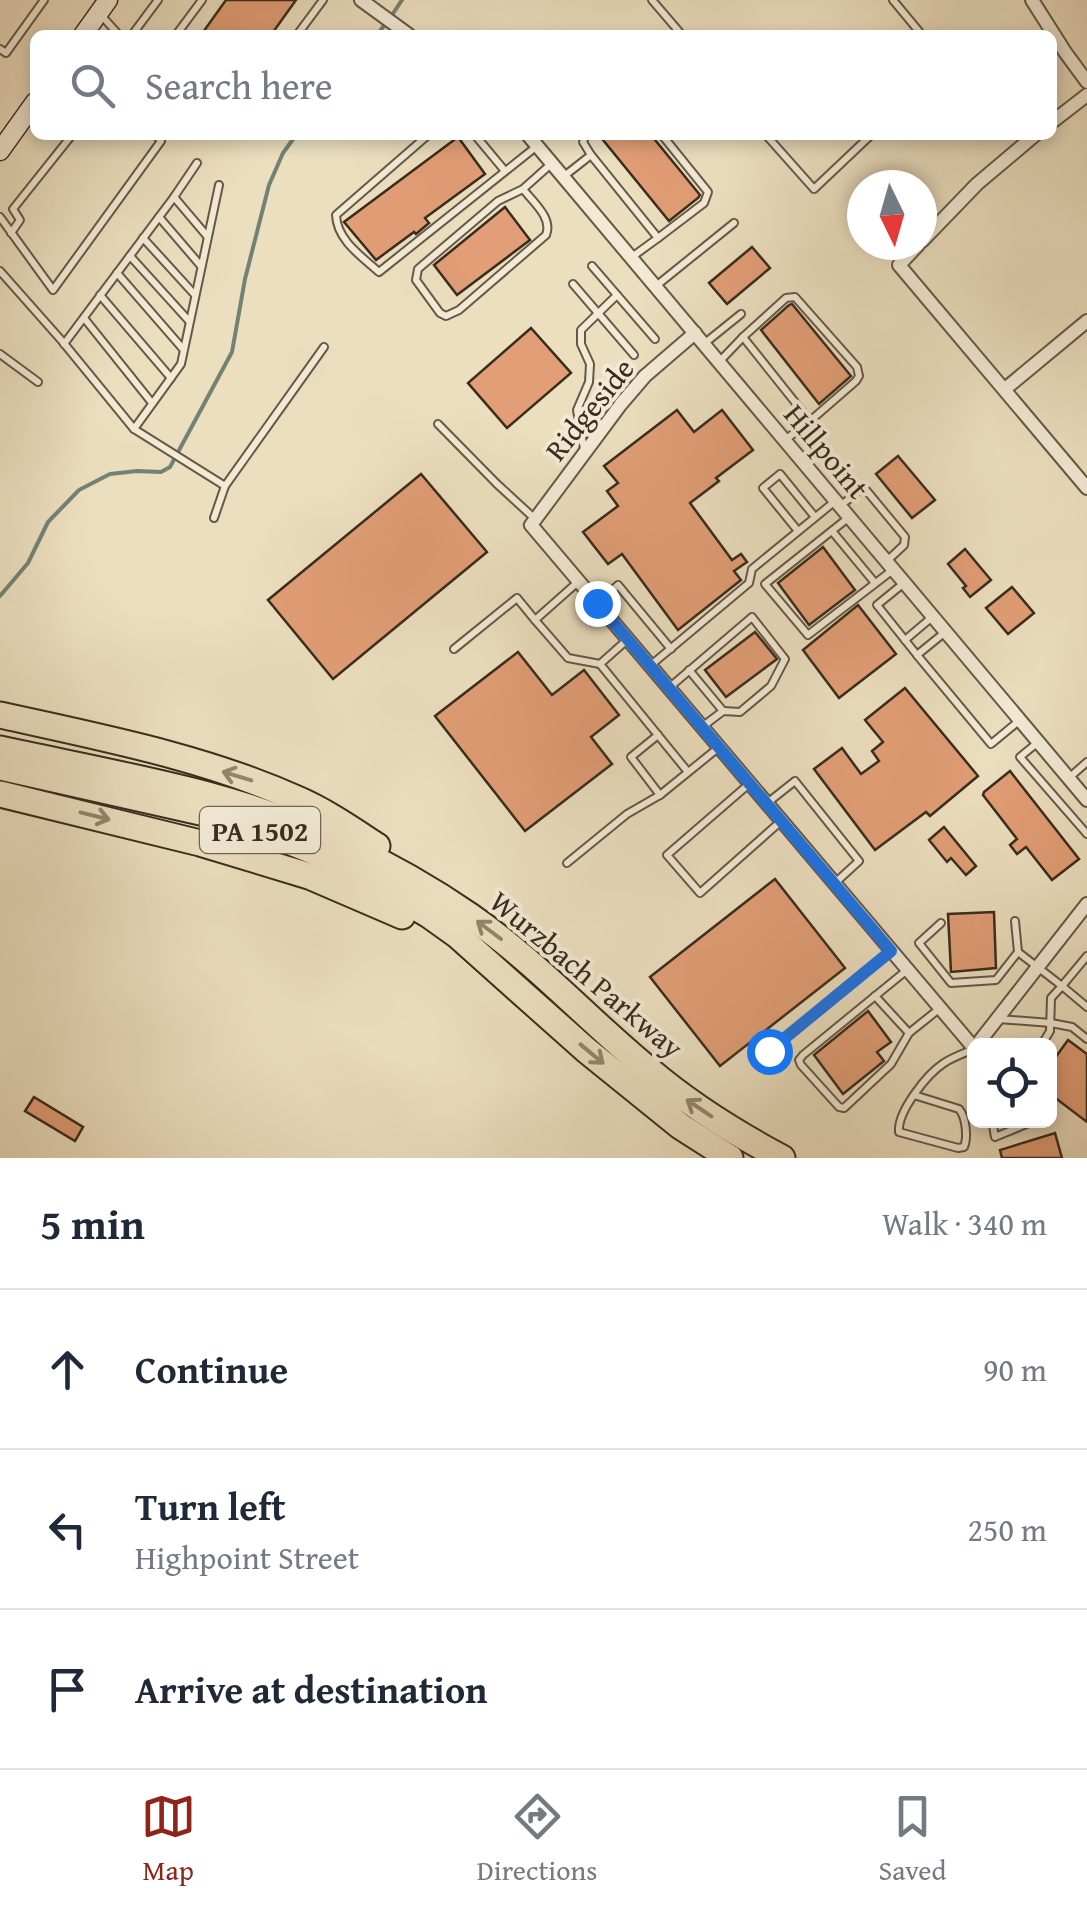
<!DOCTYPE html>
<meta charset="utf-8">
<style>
:root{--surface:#fff;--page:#f2f2f3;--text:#1f2937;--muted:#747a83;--line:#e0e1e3;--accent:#8f2418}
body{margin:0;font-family:"Gentium Book Plus",serif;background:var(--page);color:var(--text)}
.controls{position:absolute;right:30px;bottom:30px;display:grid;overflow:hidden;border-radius:15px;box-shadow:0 5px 15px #0003}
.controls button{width:90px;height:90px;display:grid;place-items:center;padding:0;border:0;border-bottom:2px solid var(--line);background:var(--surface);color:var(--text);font:50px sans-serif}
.compass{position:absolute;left:847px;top:170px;width:90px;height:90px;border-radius:50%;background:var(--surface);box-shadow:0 5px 15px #0003;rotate:175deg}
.stop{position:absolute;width:30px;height:30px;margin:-22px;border:8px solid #1a73e8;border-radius:50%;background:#fff}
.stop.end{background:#1a73e8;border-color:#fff;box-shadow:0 2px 10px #0008}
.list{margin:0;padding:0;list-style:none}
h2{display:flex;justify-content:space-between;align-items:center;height:130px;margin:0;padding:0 40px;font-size:42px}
h2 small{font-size:32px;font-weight:400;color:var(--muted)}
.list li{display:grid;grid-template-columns:65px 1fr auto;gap:30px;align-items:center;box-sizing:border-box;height:160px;padding:0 40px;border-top:2px solid var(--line)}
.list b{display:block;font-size:38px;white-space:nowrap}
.list p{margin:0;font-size:32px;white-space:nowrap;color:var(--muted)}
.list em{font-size:32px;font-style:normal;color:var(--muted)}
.icon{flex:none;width:55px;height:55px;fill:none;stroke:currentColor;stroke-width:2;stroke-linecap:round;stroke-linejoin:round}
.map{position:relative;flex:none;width:1087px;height:1158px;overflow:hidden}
.search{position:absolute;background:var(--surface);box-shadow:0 5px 15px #0003;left:30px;right:30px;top:30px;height:110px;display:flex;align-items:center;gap:25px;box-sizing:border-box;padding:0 35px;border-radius:15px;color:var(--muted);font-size:38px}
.sheet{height:610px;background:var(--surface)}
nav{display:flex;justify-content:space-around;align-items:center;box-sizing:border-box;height:140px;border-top:2px solid var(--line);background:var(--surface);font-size:28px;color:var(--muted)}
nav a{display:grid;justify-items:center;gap:5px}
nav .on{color:var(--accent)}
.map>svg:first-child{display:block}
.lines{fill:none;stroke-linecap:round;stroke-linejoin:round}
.stream{stroke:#728376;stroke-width:4}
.building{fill:#e29e76;stroke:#382c1d;stroke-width:2.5}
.lane-casing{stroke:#655946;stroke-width:10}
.street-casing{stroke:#655946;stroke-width:16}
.secondary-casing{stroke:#382c1d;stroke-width:21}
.highway-casing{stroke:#382c1d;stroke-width:29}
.lane{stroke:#f3ead6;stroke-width:6}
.street{stroke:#f3ead6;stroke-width:12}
.secondary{stroke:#f3ead6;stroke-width:18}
.highway{stroke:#ecdfc0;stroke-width:25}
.oneway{stroke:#92866e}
.route{stroke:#1a73e8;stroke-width:12}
.labels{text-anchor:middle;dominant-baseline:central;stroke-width:8;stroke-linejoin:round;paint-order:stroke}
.shield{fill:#f3ead6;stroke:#706554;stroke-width:2.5}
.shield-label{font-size:28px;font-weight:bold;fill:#382c1d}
.street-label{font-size:30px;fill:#382c1d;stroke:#f3ead6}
</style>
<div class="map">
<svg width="1087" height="1158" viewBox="0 0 1087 1158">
<rect width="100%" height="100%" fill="#ecdfc0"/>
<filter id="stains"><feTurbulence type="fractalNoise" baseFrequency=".002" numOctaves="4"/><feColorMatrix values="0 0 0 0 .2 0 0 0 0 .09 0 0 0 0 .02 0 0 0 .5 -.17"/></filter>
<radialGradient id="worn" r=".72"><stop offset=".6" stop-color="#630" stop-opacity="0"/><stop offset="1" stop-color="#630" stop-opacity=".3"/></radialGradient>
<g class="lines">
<!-- stream -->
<g class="stream">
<polyline points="392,15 402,0"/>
<polyline points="377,35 386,23"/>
<polyline points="0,596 28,563 48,522 79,490 110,474 137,471 161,472 170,467 232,352 245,279 269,185 283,153 296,135"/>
</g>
</g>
<!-- building -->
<g class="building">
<polygon points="226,0 296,0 271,35 201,35"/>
<polygon points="599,135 651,135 700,195 698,198 669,221"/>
<polygon points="458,137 485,174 425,218 429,223 416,234 414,232 376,260 344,222"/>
<polygon points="505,207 530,240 457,295 434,265"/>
<polygon points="752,247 770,268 727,304 709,283"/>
<polygon points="792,304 851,376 819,404 761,330 789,305"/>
<polygon points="531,328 571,373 507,428 468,383"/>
<polygon points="677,410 694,432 722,410 753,450 716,478 719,481 690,503 732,560 741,554 747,562 734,571 741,580 678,630 622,554 608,564 583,532 618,506 607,491 618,483 604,466"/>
<polygon points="898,456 935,500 912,518 876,474"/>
<polygon points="421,474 487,552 333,679 268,600"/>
<polygon points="823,547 855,590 809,625 778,583"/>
<polygon points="965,549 991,580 970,597 963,588 966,586 948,564"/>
<polygon points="1012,587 1034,613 1008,634 986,608"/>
<polygon points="858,605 896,654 839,698 803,650"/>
<polygon points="755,632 777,659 726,697 705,670"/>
<polygon points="518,652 552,695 584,670 619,715 591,737 612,764 525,831 435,716"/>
<polygon points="905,688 978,776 930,816 926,812 875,850 814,769 842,748 861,774 879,761 872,751 883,742 865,720"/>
<polygon points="1010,771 1079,859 1052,880 1026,847 1017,854 1010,845 1017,839 983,795 984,792"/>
<polygon points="944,827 976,866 966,875 951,858 947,862 929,840"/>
<polygon points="775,879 845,968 720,1066 650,977"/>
<polygon points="994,912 996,968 951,972 948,914"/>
<polygon points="868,1011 891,1042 877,1052 884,1061 843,1094 814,1055"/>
<polygon points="1068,1040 1087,1054 1087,1122 1050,1094 1050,1054 1055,1058"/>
<polygon points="34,1097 83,1127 75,1141 25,1111"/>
<polygon points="1055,1133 1062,1158 1002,1158 1000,1150"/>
</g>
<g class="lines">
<!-- lane casing -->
<g class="lane-casing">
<g id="lane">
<polyline points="652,0 682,35"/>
<polyline points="893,0 922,35"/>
<polyline points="100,14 119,35"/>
<polyline points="132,35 158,0"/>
<polyline points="176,35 202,0"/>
<polyline points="297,35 323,0"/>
<polyline points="0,49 6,53 44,0"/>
<path d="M428 135 336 215C337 240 361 256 379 272L537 146"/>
<polyline points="475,135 505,171"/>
<polyline points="586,135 583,142 591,155"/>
<polyline points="766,135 814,189 871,135"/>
<polyline points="563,177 591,155 658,238 632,257"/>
<path d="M523 189C533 202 553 218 546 235L459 310 446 316 440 313 416 280 418 269 498 201 523 189 551 164"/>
<polyline points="174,197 197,163"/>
<polyline points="0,217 53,290 161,141 156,135"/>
<polyline points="159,217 201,266"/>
<polyline points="11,233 20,220 13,209 72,135"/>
<polyline points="143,238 195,295"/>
<polyline points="658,238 704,203 708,192 662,135"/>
<polyline points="130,256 189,321"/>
<polyline points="592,266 655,339"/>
<polyline points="0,271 62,341 134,429 181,364 219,185"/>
<polyline points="117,273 183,349"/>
<polyline points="573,284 634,355"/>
<polyline points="656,286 734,223"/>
<polyline points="100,295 171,378"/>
<polyline points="84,318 152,403"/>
<polyline points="743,337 786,298 795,297 857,367 859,376 856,381 810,421"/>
<polyline points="705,343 741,314"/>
<polyline points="64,344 174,197 207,236"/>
<polyline points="0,354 38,382"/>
<polyline points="720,361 743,337 810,421 785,440"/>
<polyline points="438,424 497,484 534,518"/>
<polyline points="134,429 225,486 214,518"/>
<polyline points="584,449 577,410 589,382 590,364 581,344 581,330 617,295"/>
<polyline points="225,486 324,347"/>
<polyline points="840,506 859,491 866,490 905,537 904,545 888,560"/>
<polyline points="848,518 765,584 808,635 894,569"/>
<polyline points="798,531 763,488 780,474 815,517"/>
<polyline points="832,531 875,583"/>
<polyline points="579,581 535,620 568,658 600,664 627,640"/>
<polyline points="904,583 877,605 917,655 944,633"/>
<polyline points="598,602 618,585 671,649"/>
<polyline points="905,640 931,618"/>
<polyline points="454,649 517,598 535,620"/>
<polyline points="917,655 991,744 1020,720"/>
<polyline points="600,664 688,772"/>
<polyline points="651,665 749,583 752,569 834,502"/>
<polyline points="689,670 723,711"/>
<polyline points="670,687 752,617 785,659 771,686 740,712 723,711 702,727"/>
<polyline points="658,735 631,757 660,795"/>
<polyline points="1037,743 1020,757 1087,834"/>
<polyline points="1070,777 1087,762"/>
<polyline points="749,784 667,855 700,893 780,822"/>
<polyline points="766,804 795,781 859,861 835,883"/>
<polyline points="567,863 627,814 660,795 718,748"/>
<polyline points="1015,921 1018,952 1062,986 1087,956"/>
<polyline points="941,923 919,943 951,983 996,980 1018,952"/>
<polyline points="907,970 803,1055 799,1060 801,1065 839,1107 844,1108 891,1064 909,1033 939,1009"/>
<polyline points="875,996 909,1033"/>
<polyline points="998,1019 1051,1023 1072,1027 1087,1039"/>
<polyline points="1041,1046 1050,1031 1051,998 1062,986 1087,1007"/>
<polyline points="769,1051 890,952"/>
<path d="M914 1095 959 1109C966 1117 968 1137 964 1147L958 1148 899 1132C897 1112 927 1074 944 1063 953 1057 965 1053 974 1049"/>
<polyline points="992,1120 995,1137 1036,1120"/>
</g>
</g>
<!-- street casing -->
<g class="street-casing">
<g id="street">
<polyline points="361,0 409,35"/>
<polyline points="1032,0 1065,52 1087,82"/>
<polyline points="1052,122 1087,95"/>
<polyline points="528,135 1087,800"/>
<polyline points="922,241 977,184 1035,135"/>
<polyline points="918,245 899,265 1087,488"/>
<polyline points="695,333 645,376 621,404 531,525 974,1048"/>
<polyline points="1005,389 1087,321"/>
<polyline points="976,1046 1087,904"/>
</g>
</g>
<!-- secondary casing -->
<g class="secondary-casing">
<g id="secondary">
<polyline points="83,35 108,0"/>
<polyline points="0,151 35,102"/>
</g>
</g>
<!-- highway casing -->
<g class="highway-casing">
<g id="highway">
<path d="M0 715C99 737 204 757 297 799 325 811 351 829 377 846"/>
<path d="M0 749C69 764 140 777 208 795 301 820 392 862 470 916 535 961 588 1020 649 1070 690 1105 735 1133 782 1158"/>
<polyline points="0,767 205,813 263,831 315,852 355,871 429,915 457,935 586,1050 680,1126 730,1158"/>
<polyline points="0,794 200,843 309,876 402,916"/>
</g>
</g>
<!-- lane -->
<use href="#lane" class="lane"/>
<!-- street -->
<use href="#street" class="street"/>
<!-- secondary -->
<use href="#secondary" class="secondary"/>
<!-- highway -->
<use href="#highway" class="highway"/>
</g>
<!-- one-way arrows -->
<defs><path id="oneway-shaft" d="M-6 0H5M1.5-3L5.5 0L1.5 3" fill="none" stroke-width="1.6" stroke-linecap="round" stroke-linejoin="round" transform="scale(2.5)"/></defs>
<g class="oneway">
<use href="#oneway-shaft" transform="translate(237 776) rotate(-163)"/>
<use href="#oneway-shaft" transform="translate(95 816) rotate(14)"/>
<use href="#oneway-shaft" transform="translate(489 930) rotate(-143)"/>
<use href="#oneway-shaft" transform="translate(592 1054) rotate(40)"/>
<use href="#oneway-shaft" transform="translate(699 1108) rotate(-146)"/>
</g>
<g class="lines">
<!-- route -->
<polyline class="route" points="597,603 891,951 769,1051"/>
</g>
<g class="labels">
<!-- shield labels -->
<rect class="shield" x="200" y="807" width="120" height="46" rx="8"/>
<g class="shield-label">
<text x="260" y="830">PA 1502</text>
</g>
<!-- street labels -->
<g class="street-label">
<text transform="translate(589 409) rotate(-51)">Ridgeside</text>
<text transform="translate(827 451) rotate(50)">Hillpoint</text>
<text transform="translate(587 974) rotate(40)">Wurzbach Parkway</text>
</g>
</g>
<rect width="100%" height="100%" filter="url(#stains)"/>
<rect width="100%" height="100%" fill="url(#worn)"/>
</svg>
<div class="controls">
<button><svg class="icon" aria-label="locate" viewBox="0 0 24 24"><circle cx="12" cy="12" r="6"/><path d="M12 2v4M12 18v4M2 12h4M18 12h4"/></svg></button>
</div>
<svg class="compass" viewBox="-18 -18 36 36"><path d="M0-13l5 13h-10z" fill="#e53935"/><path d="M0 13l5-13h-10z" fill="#747a83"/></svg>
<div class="stop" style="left:769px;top:1051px"></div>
<div class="stop end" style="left:597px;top:603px"></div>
<div class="search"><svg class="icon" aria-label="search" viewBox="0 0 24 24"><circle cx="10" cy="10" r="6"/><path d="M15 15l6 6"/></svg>Search here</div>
</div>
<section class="sheet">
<h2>5 min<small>Walk · 340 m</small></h2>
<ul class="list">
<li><svg class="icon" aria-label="ahead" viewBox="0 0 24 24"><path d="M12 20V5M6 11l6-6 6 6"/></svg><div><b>Continue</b></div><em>90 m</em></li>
<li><svg class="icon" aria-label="left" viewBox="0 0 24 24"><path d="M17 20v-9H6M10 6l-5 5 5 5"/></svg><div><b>Turn left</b><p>Highpoint Street</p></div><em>250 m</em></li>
<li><svg class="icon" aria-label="arrive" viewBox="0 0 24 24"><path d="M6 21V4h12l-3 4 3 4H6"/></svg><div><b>Arrive at destination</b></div></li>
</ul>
</section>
<nav>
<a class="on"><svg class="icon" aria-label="map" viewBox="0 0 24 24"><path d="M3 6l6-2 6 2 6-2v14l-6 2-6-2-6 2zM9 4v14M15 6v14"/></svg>Map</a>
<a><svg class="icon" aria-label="directions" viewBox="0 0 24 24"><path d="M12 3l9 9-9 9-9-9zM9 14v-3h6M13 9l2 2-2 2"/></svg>Directions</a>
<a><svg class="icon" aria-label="saved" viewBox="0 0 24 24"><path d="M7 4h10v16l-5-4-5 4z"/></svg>Saved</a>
</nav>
